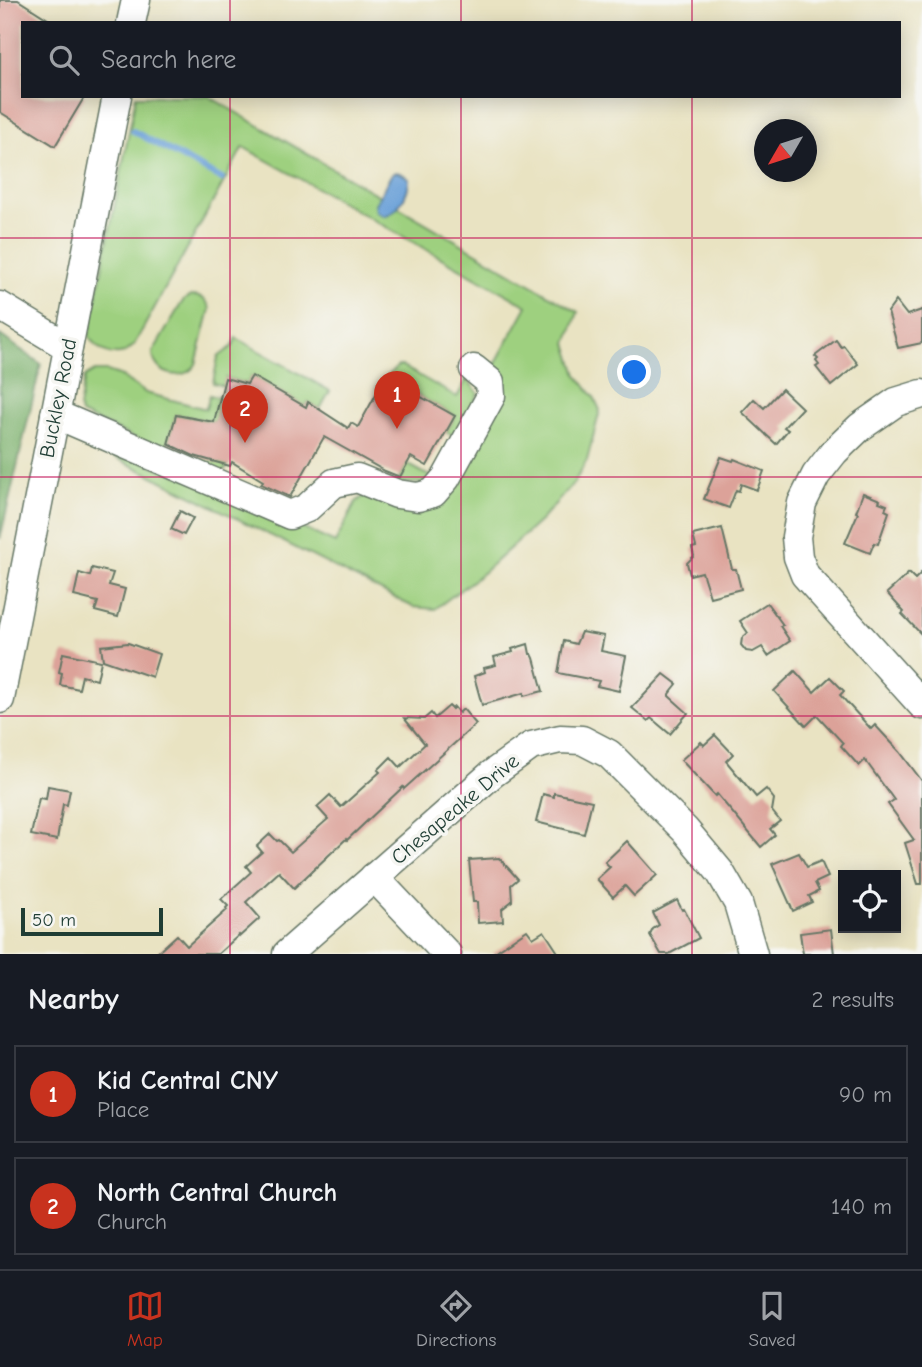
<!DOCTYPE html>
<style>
:root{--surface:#171b24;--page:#242831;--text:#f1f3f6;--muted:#9ea1a6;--line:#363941;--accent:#c8321e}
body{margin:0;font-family:"Comic Neue",sans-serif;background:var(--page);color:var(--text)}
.controls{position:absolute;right:21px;bottom:21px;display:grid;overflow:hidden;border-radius:0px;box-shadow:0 4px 18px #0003}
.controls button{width:63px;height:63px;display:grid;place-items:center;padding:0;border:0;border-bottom:2px solid var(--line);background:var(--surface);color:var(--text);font:35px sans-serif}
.compass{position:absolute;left:754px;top:119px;width:63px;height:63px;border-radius:50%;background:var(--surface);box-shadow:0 4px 18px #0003;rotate:231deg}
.scale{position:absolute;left:21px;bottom:18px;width:142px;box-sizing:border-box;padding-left:7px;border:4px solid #1f3d34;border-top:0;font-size:19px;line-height:24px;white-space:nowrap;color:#1f3d34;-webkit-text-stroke:5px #f6f6f2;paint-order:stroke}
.you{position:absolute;left:635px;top:373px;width:24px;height:24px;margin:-18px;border:5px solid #fff;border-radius:50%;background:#1a73e8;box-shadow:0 0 0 10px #1a73e833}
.badge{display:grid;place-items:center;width:46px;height:46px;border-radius:50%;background:var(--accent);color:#fff;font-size:23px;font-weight:700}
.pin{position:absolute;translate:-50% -58px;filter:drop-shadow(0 2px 4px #0008)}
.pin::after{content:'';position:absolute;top:37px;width:24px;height:21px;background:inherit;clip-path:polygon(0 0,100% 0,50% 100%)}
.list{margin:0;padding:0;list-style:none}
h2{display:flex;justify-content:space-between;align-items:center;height:91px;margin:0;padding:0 28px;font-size:30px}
h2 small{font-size:23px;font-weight:400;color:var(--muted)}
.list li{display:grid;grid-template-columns:46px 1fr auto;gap:21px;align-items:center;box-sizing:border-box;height:98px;margin:0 14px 14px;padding:0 14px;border:2px solid var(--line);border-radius:0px}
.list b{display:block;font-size:26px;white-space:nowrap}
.list p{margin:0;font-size:23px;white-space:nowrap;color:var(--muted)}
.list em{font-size:23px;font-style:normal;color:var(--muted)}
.icon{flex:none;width:38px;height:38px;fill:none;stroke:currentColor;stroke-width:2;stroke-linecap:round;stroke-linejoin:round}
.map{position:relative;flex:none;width:922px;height:954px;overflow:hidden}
.search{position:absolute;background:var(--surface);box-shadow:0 4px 18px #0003;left:21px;right:21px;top:21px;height:77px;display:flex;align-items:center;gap:18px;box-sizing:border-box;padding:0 24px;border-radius:0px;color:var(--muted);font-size:26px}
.sheet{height:315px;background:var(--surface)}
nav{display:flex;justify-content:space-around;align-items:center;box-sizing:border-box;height:98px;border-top:2px solid var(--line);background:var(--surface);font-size:19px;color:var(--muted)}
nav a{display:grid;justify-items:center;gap:4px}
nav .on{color:var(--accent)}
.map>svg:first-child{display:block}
.green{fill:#9ed07f;stroke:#5e865a;stroke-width:2}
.forest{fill:#7eb26e;stroke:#4e7851;stroke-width:2}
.water{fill:#6aa0d8;stroke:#446e86;stroke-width:2}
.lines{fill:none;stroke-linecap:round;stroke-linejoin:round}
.stream{stroke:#6aa0d8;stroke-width:6}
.building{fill:#dca299}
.minor-casing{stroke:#676;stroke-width:31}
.minor{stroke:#fff;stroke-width:28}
.grid{fill:none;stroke:#c2185b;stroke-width:2;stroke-opacity:0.55}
.labels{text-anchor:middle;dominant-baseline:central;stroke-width:7;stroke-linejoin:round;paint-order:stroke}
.street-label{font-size:21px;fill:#1f3d34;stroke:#f6f6f2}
</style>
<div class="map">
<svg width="922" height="954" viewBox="0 0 922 954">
<rect width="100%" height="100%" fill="#f6f6f2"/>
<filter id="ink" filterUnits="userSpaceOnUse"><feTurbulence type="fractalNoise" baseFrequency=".0143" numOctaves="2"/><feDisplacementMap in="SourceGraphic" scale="14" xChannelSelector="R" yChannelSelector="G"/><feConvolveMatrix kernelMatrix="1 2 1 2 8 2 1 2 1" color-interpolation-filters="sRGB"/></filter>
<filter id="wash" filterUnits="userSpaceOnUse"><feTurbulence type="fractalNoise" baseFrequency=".00686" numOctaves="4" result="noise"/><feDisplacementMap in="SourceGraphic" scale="28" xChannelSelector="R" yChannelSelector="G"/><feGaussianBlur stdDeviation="1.57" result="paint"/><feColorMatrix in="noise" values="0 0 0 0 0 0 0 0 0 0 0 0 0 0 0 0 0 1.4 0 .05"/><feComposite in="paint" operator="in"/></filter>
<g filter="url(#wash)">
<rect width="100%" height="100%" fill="#e9e3c2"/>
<!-- green -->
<g class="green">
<path d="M136 96H208L578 312 567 343 577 375 594 397 600 410 587 460 574 483 541 520 484 572 435 609 413 607 71 435 216 489 335 543 356 502 364 496 401 508 496 405 504 382V375L493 368 527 306 243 147 134 345C132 347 126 352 124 353 110 358 95 348 89 336Z"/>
<path d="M191 296C201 296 207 299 210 309L196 364C185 383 152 375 153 352L181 304 184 300Z"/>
<polygon points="236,338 330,391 320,409 308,402 306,407 252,376 247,384 226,378 223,386 213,383 218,357 233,346"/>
<polygon points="398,366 402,366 457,397 467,379 478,393 458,438 446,432 455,416 396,383 389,395 377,388 379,384"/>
<polygon points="95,371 107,371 119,375 146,393 206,409 210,395 220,398 218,407 220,409 217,422 176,415 167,448 228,465 221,476 81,414 79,407 85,377"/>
<polygon points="407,464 435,479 433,483 397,483"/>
</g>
<!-- forest -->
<polygon class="forest" points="0,335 41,364 0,539"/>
<!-- water -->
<path class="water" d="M395 172C401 172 405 175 409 179 409 194 397 214 383 216L376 211 375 204 391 175Z"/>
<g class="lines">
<!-- stream -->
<polyline class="stream" points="133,131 222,179"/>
</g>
<g id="blocks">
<!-- building -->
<g class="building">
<polygon points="0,0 18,0 54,23 23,23 23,96 85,96 55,146 0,112"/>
<polygon points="896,301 907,315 922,310 922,343 898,348 888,312"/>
<polygon points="836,340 841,347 844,346 858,364 831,386 816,367 819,365 816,361 818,359 815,356"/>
<polygon points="252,376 306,407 308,402 348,428 351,423 358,427 379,389 389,395 396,383 455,416 427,466 411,457 400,477 385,471 324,437 290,497 261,484 263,481 232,462 230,466 194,456 168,444 176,415 214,422 225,378 247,384"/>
<polygon points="782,389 802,408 784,427 788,430 776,444 742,412 754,399 764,408"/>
<polygon points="721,457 733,461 734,459 764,471 757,490 741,484 739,491 736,490 729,508 704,499"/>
<polygon points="863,493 880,500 879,502 887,505 885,510 889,512 878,544 874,543 870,553 845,543 858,513 856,512"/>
<polygon points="180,511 193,518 184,535 171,529"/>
<polygon points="722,528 732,569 736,569 741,589 710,597 702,572 690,575 687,563 694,556 692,548 696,547 693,535"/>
<polygon points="92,568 113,573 109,585 125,589 118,617 95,611 98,602 74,596 79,573 90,576"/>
<polygon points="922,572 922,635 902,614 904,612 887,593 909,573 915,579"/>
<polygon points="767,603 783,625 780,626 790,641 768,656 762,647 753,652 746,651 741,645 742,638 748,633 740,621"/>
<polygon points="581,632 604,636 601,651 626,656 619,691 597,686 599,681 558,673 564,641 576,644"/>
<polygon points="128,643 159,654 152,677 103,660 101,646"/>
<polygon points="528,644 530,654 532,654 534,658 543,691 524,696 524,693 482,705 474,676 485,672 484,668 496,665 494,657 513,652 512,649"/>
<polygon points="63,653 101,661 97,680 82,676 79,689 60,685 62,673 59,672"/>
<polygon points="795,671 814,692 830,677 844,691 840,695 871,729 875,725 900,752 922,781 922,884 918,884 905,843 914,840 888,804 894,800 865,760 859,766 841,746 843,743 817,715 806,726 774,691"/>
<polygon points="664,674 677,684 669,694 669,696 688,713 670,734 651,718 648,721 632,708"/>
<polygon points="449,706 452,709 454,707 459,713 463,709 476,724 404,789 403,787 347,840 346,839 294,888 279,872 246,902 260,918 240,936 239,935 218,954 156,954 177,935 187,946 227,910 226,908 228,906 221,899 251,872 246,866 262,852 257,846 270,834 277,841 279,840 291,852 328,819 317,807 330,795 341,807 380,772 378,770 391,757 400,767 425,744 404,718 424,719 431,713 435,718"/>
<polygon points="715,735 733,754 726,761 756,797 766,789 774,799 772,811 780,821 770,829 775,835 761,847 717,794 715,796 681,760 701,742 704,745"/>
<polygon points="48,786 70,790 67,805 63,804 57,840 31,835 39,798 46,799"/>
<polygon points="554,793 592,801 584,834 536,822 543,794 554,797"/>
<polygon points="627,841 657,875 634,896 625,886 613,897 597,879 610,867 605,862"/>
<polygon points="799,853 807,867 821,861 828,877 815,883 819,891 809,896 812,902 793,911 772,864"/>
<polygon points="499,858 518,879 511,885 512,901 502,909 503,921 478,923 477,902 473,902 469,860"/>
<polygon points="677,900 682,910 684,909 699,938 669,954 661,954 650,935 653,929 659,925 653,913"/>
<polygon points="831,929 834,954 803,954 800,933"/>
<polygon points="527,930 533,938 544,931 559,954 492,954"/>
</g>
</g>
</g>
<g filter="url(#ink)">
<use href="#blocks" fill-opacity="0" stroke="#676" stroke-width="2"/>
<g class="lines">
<!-- minor casing -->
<g class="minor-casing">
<g id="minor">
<polyline points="131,23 136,0"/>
<polyline points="0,306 68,347"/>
<polyline points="922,394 896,402 860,427 834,452 816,475 802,503 796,537 798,557 805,575 922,705"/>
<polyline points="55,414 290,515 307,508 334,483 357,478 397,494 418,497 433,493 446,478 491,396 490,382 474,369"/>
<polyline points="0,699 117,96"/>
<polyline points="374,877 447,954"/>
<polyline points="287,954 492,774 531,746 560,739 582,740 609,754 685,830 720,872 738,903 753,954"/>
</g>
</g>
<!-- minor -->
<use href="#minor" class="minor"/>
</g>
</g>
<!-- grid -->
<path class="grid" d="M230 0V23M461 0V23M692 0V23M230 96V954M461 96V954M692 96V954M0 238H922M0 477H922M0 716H922"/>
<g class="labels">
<!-- street labels -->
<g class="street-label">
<text transform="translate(58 398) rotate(-79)">Buckley Road</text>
<text transform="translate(455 809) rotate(-40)">Chesapeake Drive</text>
</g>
</g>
</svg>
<div class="controls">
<button><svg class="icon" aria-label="locate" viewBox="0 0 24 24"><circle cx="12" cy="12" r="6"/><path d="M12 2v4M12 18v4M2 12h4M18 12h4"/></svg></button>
</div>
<svg class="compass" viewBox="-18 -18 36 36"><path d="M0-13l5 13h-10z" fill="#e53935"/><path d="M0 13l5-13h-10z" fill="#9ea1a6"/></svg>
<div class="scale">50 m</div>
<div class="you"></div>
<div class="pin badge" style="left:397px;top:429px">1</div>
<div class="pin badge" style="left:245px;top:443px">2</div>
<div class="search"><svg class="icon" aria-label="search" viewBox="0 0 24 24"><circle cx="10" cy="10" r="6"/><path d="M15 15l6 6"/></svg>Search here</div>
</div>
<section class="sheet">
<h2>Nearby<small>2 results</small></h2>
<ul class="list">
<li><span class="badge">1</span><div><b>Kid Central CNY</b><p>Place</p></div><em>90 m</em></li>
<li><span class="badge">2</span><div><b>North Central Church</b><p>Church</p></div><em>140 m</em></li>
</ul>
</section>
<nav>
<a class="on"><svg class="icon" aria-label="map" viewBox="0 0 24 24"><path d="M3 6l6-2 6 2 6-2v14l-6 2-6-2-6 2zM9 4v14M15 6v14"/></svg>Map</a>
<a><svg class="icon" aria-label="directions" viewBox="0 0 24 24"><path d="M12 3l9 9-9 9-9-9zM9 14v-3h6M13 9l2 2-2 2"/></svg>Directions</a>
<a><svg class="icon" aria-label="saved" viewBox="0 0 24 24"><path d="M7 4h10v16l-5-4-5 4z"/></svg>Saved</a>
</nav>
